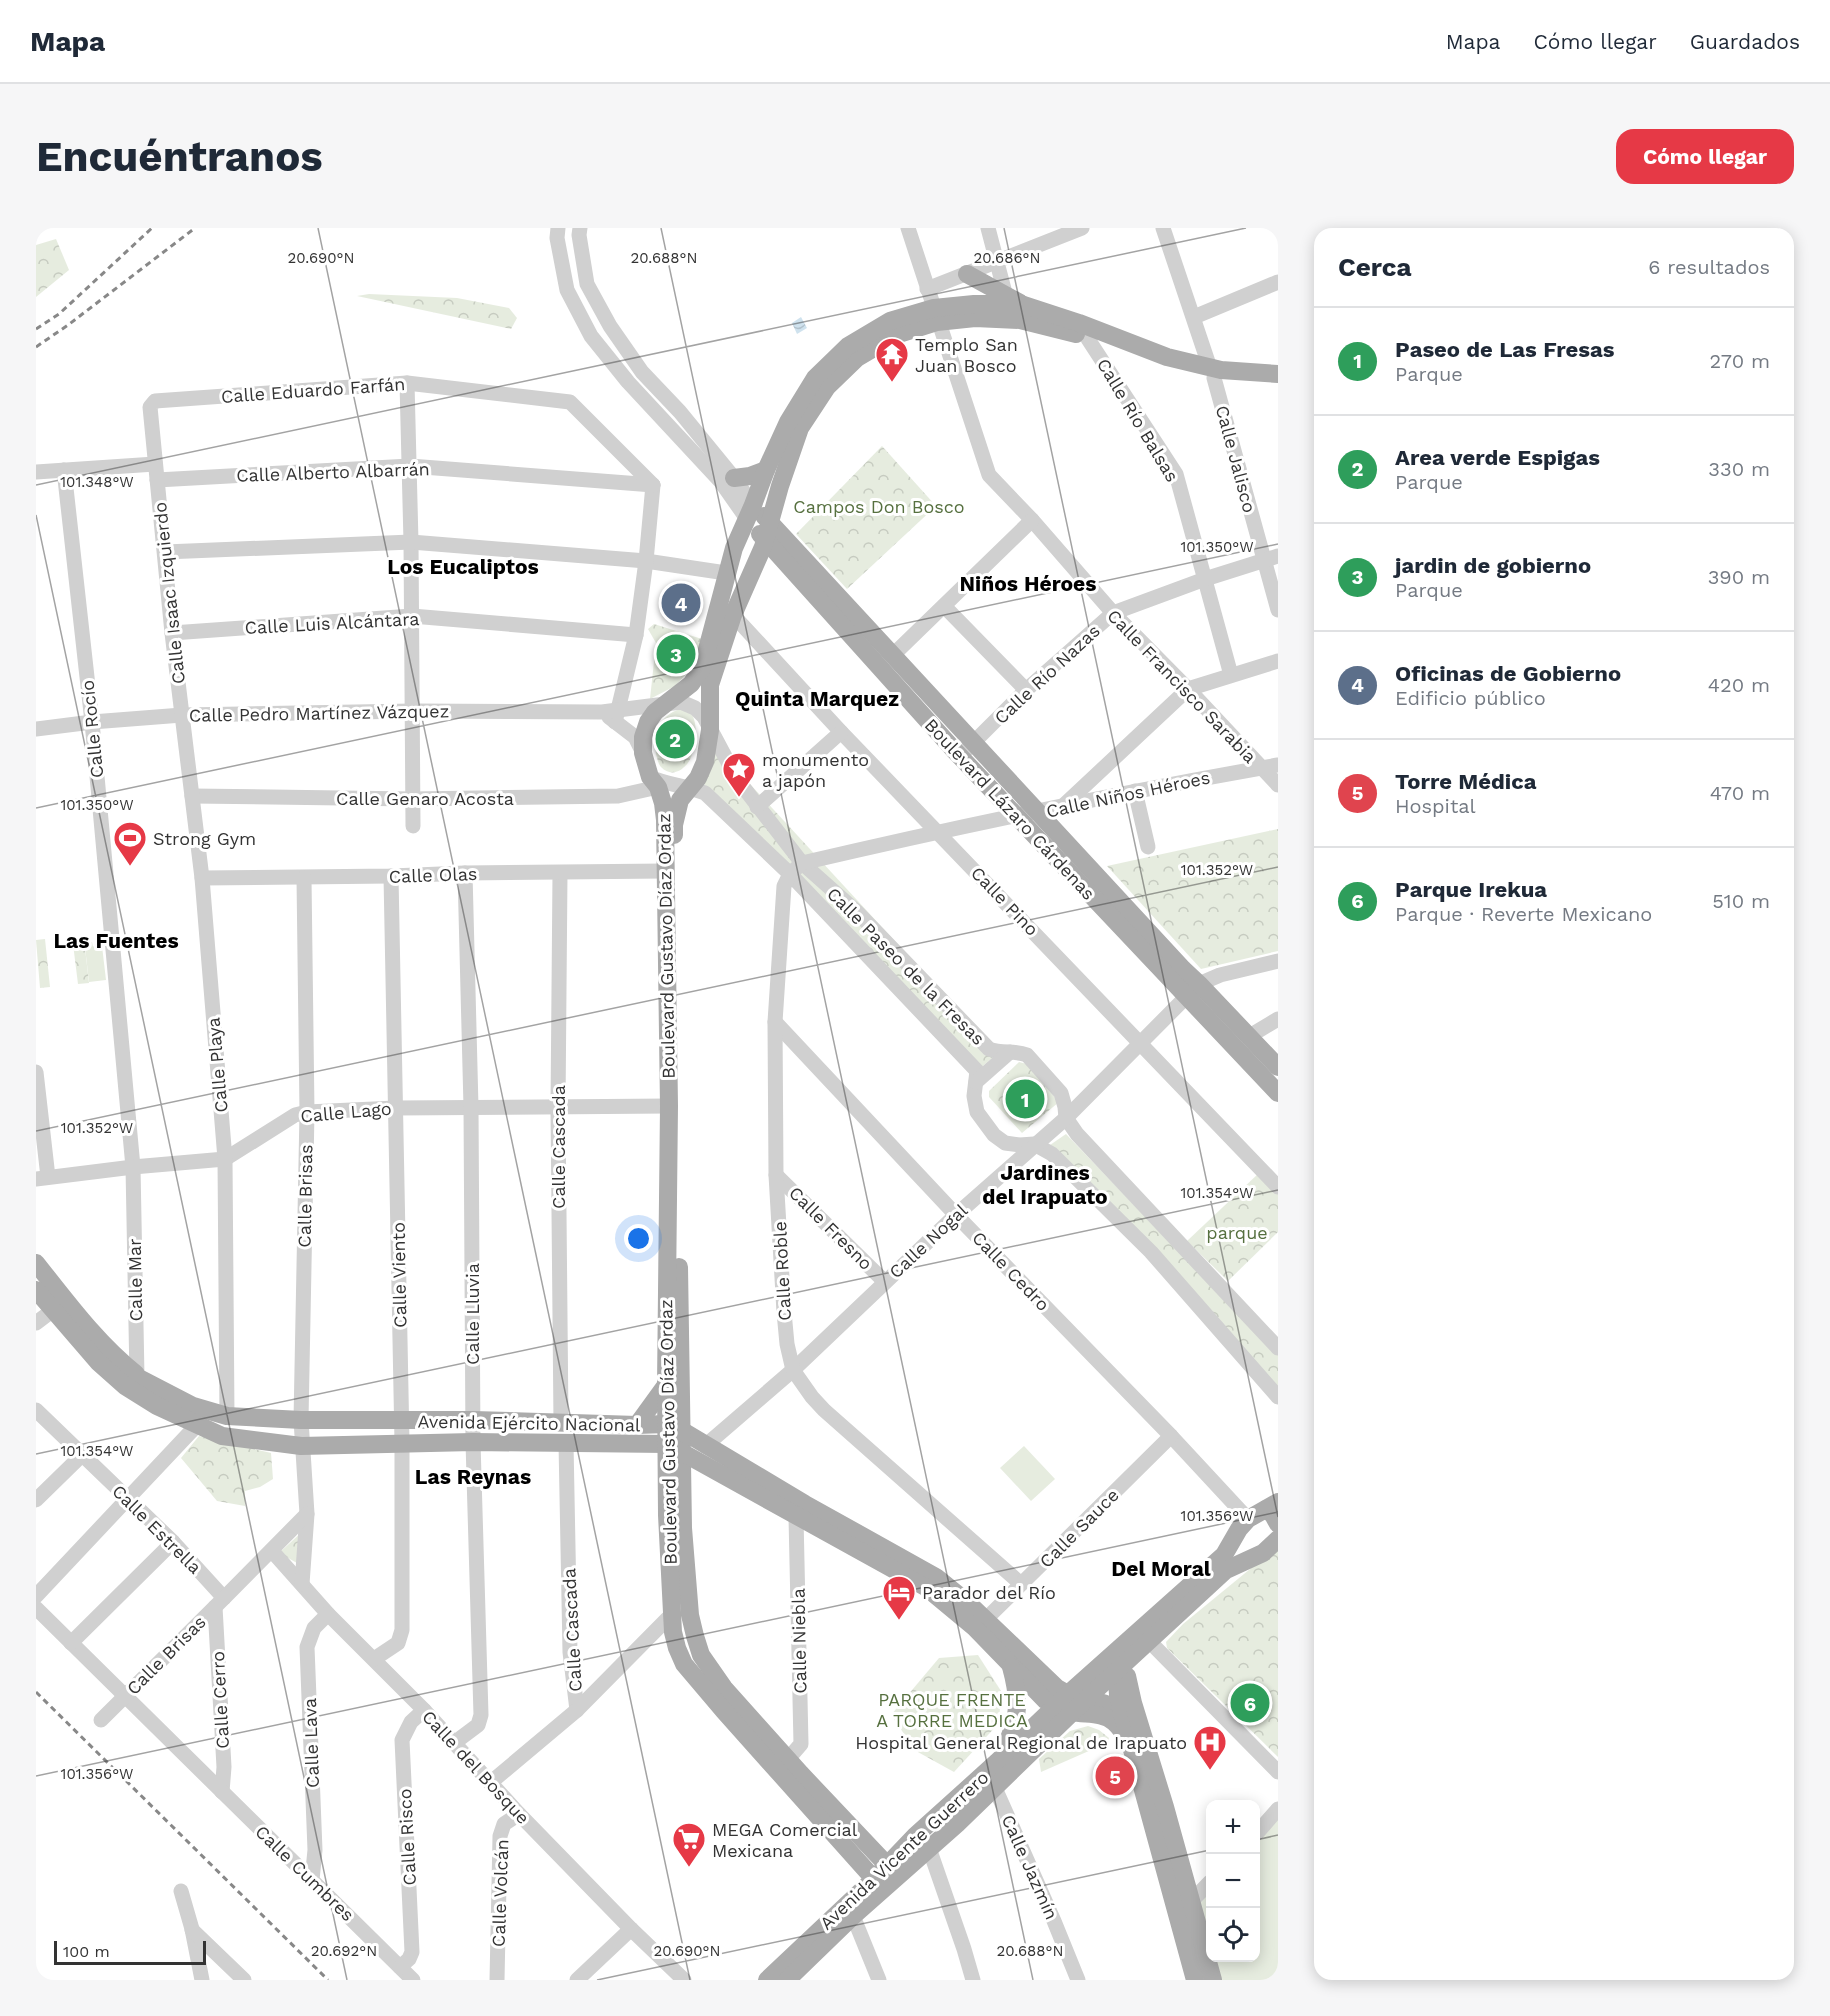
<!DOCTYPE html>
<html lang="es">
<meta charset="utf-8">
<style>
:root{--surface:#fff;--page:#f6f6f7;--text:#1f2937;--muted:#747a83;--line:#e0e1e3;--accent:#e63946}
body{margin:0;font-family:"Work Sans",sans-serif;background:var(--page);color:var(--text)}
.controls{position:absolute;right:18px;bottom:18px;display:grid;overflow:hidden;border-radius:12px;box-shadow:0 3px 15px #0003}
.controls button{width:54px;height:54px;display:grid;place-items:center;padding:0;border:0;border-bottom:2px solid var(--line);background:var(--surface);color:var(--text);font:30px sans-serif}
.scale{position:absolute;left:18px;bottom:15px;width:152px;box-sizing:border-box;padding-left:6px;border:3px solid #333;border-top:0;font-size:16px;line-height:21px;white-space:nowrap;color:#333;-webkit-text-stroke:4px #fff;paint-order:stroke}
.you{position:absolute;left:603px;top:1011px;width:21px;height:21px;margin:-15px;border:4px solid #fff;border-radius:50%;background:#1a73e8;box-shadow:0 0 0 9px #1a73e833}
.badge{display:grid;place-items:center;width:39px;height:39px;border-radius:50%;background:var(--accent);color:#fff;font-size:20px;font-weight:700}
.pin{position:absolute;translate:-50% -50%;border:3px solid #fff;box-shadow:0 2px 6px #0006}
.list{margin:0;padding:0;list-style:none}
h2{display:flex;justify-content:space-between;align-items:center;height:78px;margin:0;padding:0 24px;font-size:26px}
h2 small{font-size:20px;font-weight:400;color:var(--muted)}
.list li{display:grid;grid-template-columns:39px 1fr auto;gap:18px;align-items:center;box-sizing:border-box;height:108px;padding:0 24px;border-top:2px solid var(--line)}
.list b{display:block;font-size:22px;white-space:nowrap}
.list p{margin:0;font-size:20px;white-space:nowrap;color:var(--muted)}
.list em{font-size:20px;font-style:normal;color:var(--muted)}
.icon{flex:none;width:33px;height:33px;fill:none;stroke:currentColor;stroke-width:2;stroke-linecap:round;stroke-linejoin:round}
.map{position:relative;flex:none;width:1242px;height:1752px;overflow:hidden;border-radius:18px}
header{display:flex;align-items:center;gap:36px;box-sizing:border-box;height:84px;padding:0 30px;background:var(--surface);border-bottom:2px solid var(--line)}
header strong{font-size:28px}
nav{display:flex;gap:33px;margin-inline-start:auto;font-size:21px}
.intro{display:flex;align-items:center;justify-content:space-between;box-sizing:border-box;height:144px;padding:0 36px}
h1{margin:0;font-size:42px}
.button{padding:15px 27px;border-radius:18px;background:var(--accent);color:#fff;font-size:21px;font-weight:700}
main{display:flex;gap:36px;padding:0 36px}
aside{flex:1;background:var(--surface);border-radius:18px;box-shadow:0 3px 15px #0003}
.map>svg:first-child{display:block}
.green{fill:#e6ecdf}
.park{fill:url(#park-crowns)}
.water{fill:url(#water-waves)}
.lines{fill:none;stroke-linecap:round;stroke-linejoin:round}
.minor{stroke:#d0d0d0;stroke-width:15}
.major{stroke:#ababab;stroke-width:18}
.rail{stroke:#888;stroke-width:3;stroke-dasharray:6 4.5;stroke-linecap:butt}
.ticks{fill:none;stroke:#333;stroke-width:1.5;stroke-opacity:0.45}
.labels{text-anchor:middle;dominant-baseline:central;stroke-width:6;stroke-linejoin:round;paint-order:stroke}
.poi-label{font-size:18px;fill:#333;stroke:#fff;text-anchor:start}
.street-label{font-size:18px;fill:#333;stroke:#fff}
.park-label{font-size:18px;fill:#56703f;stroke:#fff}
.quarter-label{font-size:21px;font-weight:bold;fill:#000;stroke:#fff}
.ticks-label{font-size:15px;text-anchor:middle;fill:#333;stroke:#fff;stroke-width:6;stroke-linejoin:round;paint-order:stroke}
</style>
<header>
<strong>Mapa</strong>
<nav><a>Mapa</a><a>Cómo llegar</a><a>Guardados</a></nav>
</header>
<div class="intro"><h1>Encuéntranos</h1><a class="button">Cómo llegar</a></div>
<main>
<div class="map">
<svg width="1242" height="1752" viewBox="0 0 1242 1752">
<defs>
<pattern id="park-crowns" width="20" height="18" patternUnits="userSpaceOnUse" patternTransform="scale(1.5)"><rect width="20" height="18" fill="#e6ecdf"/><path d="M2 6a3 3 0 1 1 6 0M12 15a3 3 0 1 1 6 0" fill="none" stroke="#c6cbc0"/></pattern>
<pattern id="water-waves" width="16" height="10" patternUnits="userSpaceOnUse" patternTransform="scale(1.5)"><rect width="16" height="10" fill="#cfe2ee"/><path d="M0 5q4-4 8 0t8 0" fill="none" stroke="#b2c2cd"/></pattern>
</defs>
<rect width="100%" height="100%" fill="#fff"/>
<!-- green -->
<g class="green">
<polygon points="66,718 70,752 53,754 49,719"/>
<polygon points="988,1218 1019,1251 995,1273 964,1240"/>
<polygon points="1242,1591 1242,1752 1184,1752 1177,1730 1220,1730 1220,1615"/>
<polygon points="1174,1664 1174,1719 1162,1677"/>
</g>
<!-- park -->
<g class="park">
<polygon points="20,11 33,42 0,69 0,17"/>
<polygon points="333,66 421,70 473,80 481,90 475,101 321,68"/>
<polygon points="846,218 900,278 811,361 760,306"/>
<polygon points="618,396 666,411 656,440 639,458 614,471 620,415 612,401"/>
<path d="M644 481 656 486C662 499 660 512 656 526 653 539 637 552 625 539 622 536 621 529 620 526 617 505 623 488 644 481Z"/>
<polygon points="678,517 962,825 941,843 667,555"/>
<polygon points="1242,601 1242,723 1165,741 1071,638"/>
<polygon points="9,711 14,759 4,760 0,712"/>
<polygon points="56,714 57,719 49,720 53,755 42,756 37,716"/>
<polygon points="983,834 991,836 1023,874 986,905 953,869 953,863"/>
<polygon points="1030,906 1242,1127 1242,1162 1014,917"/>
<polygon points="1223,945 1242,965 1242,1004 1192,1053 1151,1013"/>
<polygon points="163,1208 235,1225 237,1251 224,1259 209,1263 209,1278 181,1273 145,1230"/>
<polygon points="267,1303 261,1335 243,1325"/>
<polygon points="1242,1318 1242,1529 1131,1420 1130,1414 1147,1396"/>
<polygon points="942,1427 965,1463 963,1495 918,1544 880,1523 855,1487 903,1430"/>
<polygon points="1052,1498 1063,1502 1073,1510 1071,1515 1005,1544 1003,1531 1034,1503"/>
</g>
<!-- water -->
<g class="water">
<polygon points="765,89 771,100 761,106 756,95"/>
<polygon points="640,502 644,509 643,520 638,525 633,520 634,509"/>
</g>
<g class="lines">
<!-- minor -->
<g class="minor">
<polyline points="522,0 521,10 531,62 555,108 592,154 685,254 711,291"/>
<polyline points="544,0 543,7 551,56 574,98 606,144 644,184 698,250 717,277"/>
<polyline points="872,0 953,247 996,292 1077,385 1152,461 1242,557"/>
<polyline points="952,0 969,65"/>
<polyline points="1127,0 1174,140"/>
<polyline points="891,61 1046,0"/>
<polyline points="1158,89 1242,54"/>
<polyline points="1052,111 1140,246 1195,447"/>
<polyline points="1178,150 1242,382"/>
<polyline points="371,155 375,314 377,598"/>
<polyline points="28,242 56,494 97,939 101,1149 98,1154"/>
<polyline points="0,244 119,236"/>
<polyline points="121,252 374,238 617,257"/>
<polyline points="129,324 375,314 610,333 690,345"/>
<polyline points="908,378 990,462"/>
<polyline points="697,387 805,504 1242,959"/>
<polyline points="136,405 376,388 600,407"/>
<polyline points="856,428 996,292"/>
<polyline points="573,489 599,509 607,525"/>
<polyline points="579,494 600,407 610,333 617,257"/>
<path d="M0 501 56 494 146 487 377 483 566 484 645 474 659 480 668 489 701 551 766 635 820 683 953 821C966 826 978 822 991 827L1025 865 1029 879 1030 890 1041 906 1242 1120"/>
<polyline points="924,528 990,462 1077,385 1169,351 1242,328"/>
<path d="M614 549C632 557 651 558 669 565L754 646 941 843 938 868 941 884 958 907 969 915 984 917 998 916 1016 926 1115 1024 1242 1169"/>
<polyline points="1099,563 1112,619"/>
<polyline points="156,568 376,571 582,568 622,559"/>
<polyline points="1027,578 1152,461 1242,433"/>
<polyline points="721,579 805,504"/>
<polyline points="524,645 522,879 525,1194"/>
<polyline points="166,650 355,648 429,645 629,643"/>
<polyline points="739,794 920,987 1135,1208 1212,1291"/>
<polyline points="1212,809 1242,791"/>
<polyline points="0,844 12,949"/>
<polyline points="940,854 974,824"/>
<polyline points="740,947 849,1054"/>
<polyline points="0,951 97,939 189,931 259,887 271,884 360,880 633,878"/>
<polyline points="0,1095 25,1076"/>
<polyline points="0,1182 137,1314 188,1370"/>
<polyline points="191,1188 189,931 166,650 136,405 114,179 119,173 371,155 534,174 617,257"/>
<polyline points="530,1215 534,1424 541,1482"/>
<polyline points="669,1218 757,1142 920,987 1030,890 1163,756 1184,747 1242,733"/>
<polyline points="0,1272 46,1227"/>
<polyline points="236,1323 292,1386 388,1482 483,1586 595,1701 648,1752"/>
<polyline points="266,1356 271,1286 265,1192 271,884 268,650"/>
<path d="M985 1356 788 1182 776 1169 757 1142 751 1116 748 1084 740 947 739 794 748 658 754 646 766 635C924 598 1082 565 1242 537"/>
<polyline points="0,1368 161,1197"/>
<polyline points="179,1379 188,1539 186,1564"/>
<polyline points="0,1380 377,1752"/>
<polyline points="950,1391 1135,1208"/>
<polyline points="1114,1414 1242,1544"/>
<polyline points="35,1415 137,1314"/>
<polyline points="338,1431 362,1415 366,1402 366,1215 355,648"/>
<polyline points="65,1492 188,1370 271,1286"/>
<polyline points="418,1515 442,1497 445,1487 437,1214 435,879 429,645"/>
<polyline points="752,1531 765,1516 760,1289"/>
<polyline points="454,1555 541,1482 635,1387"/>
<polyline points="959,1560 1018,1693 1042,1752"/>
<polyline points="1220,1606 1242,1581"/>
<polyline points="893,1620 928,1721 937,1752"/>
<polyline points="276,1652 279,1622 271,1419 278,1400 292,1386"/>
<polyline points="145,1663 156,1701 166,1752"/>
<polyline points="1148,1681 1174,1654"/>
<polyline points="817,1688 843,1752"/>
<polyline points="156,1702 208,1752"/>
<polyline points="364,1739 373,1731 376,1724 366,1512 375,1494 388,1482"/>
<polyline points="461,1752 464,1608 468,1596 483,1586"/>
<polyline points="541,1752 595,1701"/>
</g>
<!-- major -->
<g class="major">
<polyline points="931,46 984,75"/>
<polyline points="698,250 714,248 730,242"/>
<polyline points="728,288 1147,741 1163,756 1242,839"/>
<polyline points="724,306 918,522 1242,865"/>
<polyline points="638,607 638,597 644,572 662,550 669,534 674,502 674,457 697,387 727,319 744,258 764,200 791,159 821,130 860,107 901,94 939,90 984,92 1040,106"/>
<path d="M0 1035C31 1074 61 1115 100 1146L101 1149 157 1178 191 1188 265 1192H437L601 1197 630 1196 645 1202 769 1276 900 1349 931 1374 1021 1460C1040 1473 1061 1469 1078 1480 1090 1489 1100 1504 1110 1515"/>
<polyline points="643,1039 647,1300 654,1387 659,1408 665,1427 688,1460 765,1546 851,1637"/>
<path d="M0 1062 62 1134 89 1158 121 1178 186 1208 265 1218 437 1214 631 1216 891 1360 938 1399 1009 1472C1018 1478 1026 1482 1036 1484 1050 1487 1066 1484 1078 1494 1085 1500 1090 1509 1095 1517"/>
<polyline points="601,1197 630,1157"/>
<polyline points="1230,1281 1237,1287 1242,1296"/>
<polyline points="1080,1437 1082,1467 1087,1489 1159,1752"/>
<polyline points="1091,1448 1097,1475 1129,1579 1177,1752"/>
<path d="M968 1521C984 1490 984 1472 975 1439"/>
<polyline points="838,1651 687,1482 648,1436 641,1420 637,1404 631,1287 630,1157 633,878 629,592 627,575 622,559 614,549 607,525 607,509 612,494 619,484 655,456 666,440 698,320 717,277 730,242 752,194 779,150 812,118 854,93 898,80 938,76 985,76 1043,95 1131,129 1185,142 1242,146"/>
<polyline points="731,1752 838,1651 879,1608 961,1534 1031,1467 1188,1327 1203,1301 1212,1291 1242,1274"/>
<polyline points="751,1752 817,1688 921,1596 1049,1472 1190,1342 1227,1325 1242,1311"/>
</g>
<!-- rail -->
<g class="rail">
<polyline points="0,101 23,86 116,0"/>
<polyline points="0,119 32,97 159,0"/>
<polyline points="0,1464 292,1752"/>
</g>
</g>
<!-- ticks -->
<path class="ticks" d="M282 0 654 1752M625 0 997 1752M968 0 1242 1289M0 257 1210 0M0 287 311 1752M0 580 1242 316M0 903 1242 639M0 1226 1242 962M0 1548 1242 1284M1220 1612 1242 1607M561 1752 1174 1622"/>
<!-- icons -->
<defs>
<g id="temple-pin" transform="scale(1.725)"><path d="M0 17L-7.5 6A9.5 9.5 0 1 1 7.5 6Z" fill="#e63946" stroke="#fff"/><path d="M0-6L5-2H3V0L6.5 2.5H4V6H1.5V3h-3V6H-4V2.5H-6.5L-3 0V-2H-5Z" fill="#fff"/></g>
<g id="sight-pin" transform="scale(1.725)"><path d="M0 17L-7.5 6A9.5 9.5 0 1 1 7.5 6Z" fill="#e63946" stroke="#fff"/><path d="M0-6L1.8-2.2L6-1.7L2.9 1.2L3.7 5.4L0 3.3L-3.7 5.4L-2.9 1.2L-6-1.7L-1.8-2.2Z" fill="#fff"/></g>
<g id="stadium-pin" transform="scale(1.725)"><path d="M0 17L-7.5 6A9.5 9.5 0 1 1 7.5 6Z" fill="#e63946" stroke="#fff"/><path d="M0-5a6.5 5 0 1 0 0 10a6.5 5 0 1 0 0-10ZM-3.5-1.8h7v3.6h-7Z" fill="#fff"/></g>
<g id="hotel-pin" transform="scale(1.725)"><path d="M0 17L-7.5 6A9.5 9.5 0 1 1 7.5 6Z" fill="#e63946" stroke="#fff"/><path d="M-6-4.5h1.5V1H6V5H4.5V3h-9V5H-6ZM-4 0a1.8 1.8 0 1 1 3.6 0ZM.5 0V-2.5h3Q6-2.5 6 0Z" fill="#fff"/></g>
<g id="hospital-pin" transform="scale(1.725)"><path d="M0 17L-7.5 6A9.5 9.5 0 1 1 7.5 6Z" fill="#e63946" stroke="#fff"/><path d="M-5-5h3v3.5h4V-5h3V5h-3V1.5h-4V5h-3Z" fill="#fff"/></g>
<g id="supermarket-pin" transform="scale(1.725)"><path d="M0 17L-7.5 6A9.5 9.5 0 1 1 7.5 6Z" fill="#e63946" stroke="#fff"/><path d="M-6-5.5h2.5l.6 2H6L4.5 2H-2.5L-4.4-4H-6ZM-1.5 3.2a1.3 1.3 0 1 0 .1 0ZM3 3.2a1.3 1.3 0 1 0 .1 0Z" fill="#fff"/></g>
</defs>
<g fill-rule="evenodd">
<use href="#temple-pin" x="856" y="126"/>
<use href="#sight-pin" x="703" y="541"/>
<use href="#stadium-pin" x="94" y="610"/>
<use href="#hotel-pin" x="863" y="1364"/>
<use href="#hospital-pin" x="1174" y="1514"/>
<use href="#supermarket-pin" x="653" y="1611"/>
</g>
<g class="labels">
<!-- poi labels -->
<g class="poi-label">
<text x="879" y="116">Templo San<tspan x="879" dy="21">Juan Bosco</tspan></text>
<text x="726" y="531">monumento<tspan x="726" dy="21">a japón</tspan></text>
<text x="117" y="610">Strong Gym</text>
<text x="886" y="1364">Parador del Río</text>
<text x="1151" y="1514" text-anchor="end">Hospital General Regional de Irapuato</text>
<text x="676" y="1601">MEGA Comercial<tspan x="676" dy="21">Mexicana</tspan></text>
</g>
<!-- street labels -->
<g class="street-label">
<text transform="translate(277 162) rotate(-4)">Calle Eduardo Farfán</text>
<text transform="translate(1102 192) rotate(59)">Calle Río Balsas</text>
<text transform="translate(1200 231) rotate(75)">Calle Jalisco</text>
<text transform="translate(297 244) rotate(-2)">Calle Alberto Albarrán</text>
<text transform="translate(133 365) rotate(-96)">Calle Isaac Izquierdo</text>
<text transform="translate(296 395) rotate(-3)">Calle Luis Alcántara</text>
<text transform="translate(1011 446) rotate(-43)">Calle Río Nazas</text>
<text transform="translate(1146 458) rotate(46)">Calle Francisco Sarabia</text>
<text transform="translate(283 485) rotate(-1)">Calle Pedro Martínez Vázquez</text>
<text transform="translate(56 501) rotate(-96)">Calle Rocío</text>
<text transform="translate(1092 566) rotate(-12)">Calle Niños Héroes</text>
<text x="389" y="570">Calle Genaro Acosta</text>
<text transform="translate(974 581) rotate(47)">Boulevard Lázaro Cárdenas</text>
<text transform="translate(397 647) rotate(-2)">Calle Olas</text>
<text transform="translate(969 673) rotate(46)">Calle Pino</text>
<text transform="translate(630 718) rotate(-91)">Boulevard Gustavo Díaz Ordaz</text>
<text transform="translate(870 738) rotate(45)">Calle Paseo de la Fresas</text>
<text transform="translate(181 837) rotate(-95)">Calle Playa</text>
<text transform="translate(310 884) rotate(-5)">Calle Lago</text>
<text transform="translate(522 919) rotate(-90)">Calle Cascada</text>
<text transform="translate(269 968) rotate(-89)">Calle Brisas</text>
<text transform="translate(795 1000) rotate(45)">Calle Fresno</text>
<text transform="translate(892 1013) rotate(-43)">Calle Nogal</text>
<text transform="translate(746 1043) rotate(-93)">Calle Roble</text>
<text transform="translate(975 1043) rotate(46)">Calle Cedro</text>
<text transform="translate(363 1047) rotate(-91)">Calle Viento</text>
<text transform="translate(99 1052) rotate(-91)">Calle Mar</text>
<text transform="translate(436 1086) rotate(-90)">Calle Lluvia</text>
<text transform="translate(493 1195) rotate(1)">Avenida Ejército Nacional</text>
<text transform="translate(632 1204) rotate(-91)">Boulevard Gustavo Díaz Ordaz</text>
<text transform="translate(1043 1300) rotate(-45)">Calle Sauce</text>
<text transform="translate(121 1301) rotate(45)">Calle Estrella</text>
<text transform="translate(536 1402) rotate(-93)">Calle Cascada</text>
<text transform="translate(763 1413) rotate(-91)">Calle Niebla</text>
<text transform="translate(130 1427) rotate(-45)">Calle Brisas</text>
<text transform="translate(184 1472) rotate(-93)">Calle Cerro</text>
<text transform="translate(275 1515) rotate(-92)">Calle Lava</text>
<text transform="translate(440 1539) rotate(47)">Calle del Bosque</text>
<text transform="translate(371 1609) rotate(-93)">Calle Risco</text>
<text transform="translate(868 1622) rotate(-43)">Avenida Vicente Guerrero</text>
<text transform="translate(994 1639) rotate(66)">Calle Jazmín</text>
<text transform="translate(269 1645) rotate(44)">Calle Cumbres</text>
<text transform="translate(464 1665) rotate(-88)">Calle Volcán</text>
</g>
<!-- park labels -->
<g class="park-label">
<text x="843" y="278">Campos Don Bosco</text>
<text x="1201" y="1004">parque</text>
<text x="916" y="1471">PARQUE FRENTE<tspan x="916" dy="21">A TORRE MEDICA</tspan></text>
</g>
<!-- quarter labels -->
<g class="quarter-label">
<text x="427" y="338">Los Eucaliptos</text>
<text x="992" y="355">Niños Héroes</text>
<text x="781" y="470">Quinta Marquez</text>
<text x="80" y="712">Las Fuentes</text>
<text x="1009" y="944">Jardines<tspan x="1009" dy="24">del Irapuato</tspan></text>
<text x="437" y="1248">Las Reynas</text>
<text x="1125" y="1340">Del Moral</text>
</g>
</g>
<g class="ticks-label">
<text x="285" y="35">20.690°N</text>
<text x="628" y="35">20.688°N</text>
<text x="971" y="35">20.686°N</text>
<text x="61" y="259">101.348°W</text>
<text x="1181" y="324">101.350°W</text>
<text x="61" y="582">101.350°W</text>
<text x="1181" y="647">101.352°W</text>
<text x="61" y="905">101.352°W</text>
<text x="1181" y="970">101.354°W</text>
<text x="61" y="1228">101.354°W</text>
<text x="1181" y="1293">101.356°W</text>
<text x="61" y="1551">101.356°W</text>
<text x="308" y="1728">20.692°N</text>
<text x="651" y="1728">20.690°N</text>
<text x="994" y="1728">20.688°N</text>
</g>
</svg>
<div class="controls">
<button>+</button>
<button>−</button>
<button><svg class="icon" aria-label="locate" viewBox="0 0 24 24"><circle cx="12" cy="12" r="6"/><path d="M12 2v4M12 18v4M2 12h4M18 12h4"/></svg></button>
</div>
<div class="scale">100 m</div>
<div class="you"></div>
<div class="pin badge" style="left:989px;top:871px;background:#2e9e5b">1</div>
<div class="pin badge" style="left:639px;top:511px;background:#2e9e5b">2</div>
<div class="pin badge" style="left:640px;top:426px;background:#2e9e5b">3</div>
<div class="pin badge" style="left:645px;top:375px;background:#5c6f8a">4</div>
<div class="pin badge" style="left:1079px;top:1548px;background:#e0444e">5</div>
<div class="pin badge" style="left:1214px;top:1475px;background:#2e9e5b">6</div>
</div>
<aside>
<h2>Cerca<small>6 resultados</small></h2>
<ul class="list">
<li><span class="badge" style="background:#2e9e5b">1</span><div><b>Paseo de Las Fresas</b><p>Parque</p></div><em>270 m</em></li>
<li><span class="badge" style="background:#2e9e5b">2</span><div><b>Area verde Espigas</b><p>Parque</p></div><em>330 m</em></li>
<li><span class="badge" style="background:#2e9e5b">3</span><div><b>jardin de gobierno</b><p>Parque</p></div><em>390 m</em></li>
<li><span class="badge" style="background:#5c6f8a">4</span><div><b>Oficinas de Gobierno</b><p>Edificio público</p></div><em>420 m</em></li>
<li><span class="badge" style="background:#e0444e">5</span><div><b>Torre Médica</b><p>Hospital</p></div><em>470 m</em></li>
<li><span class="badge" style="background:#2e9e5b">6</span><div><b>Parque Irekua</b><p>Parque · Reverte Mexicano</p></div><em>510 m</em></li>
</ul>
</aside>
</main>
